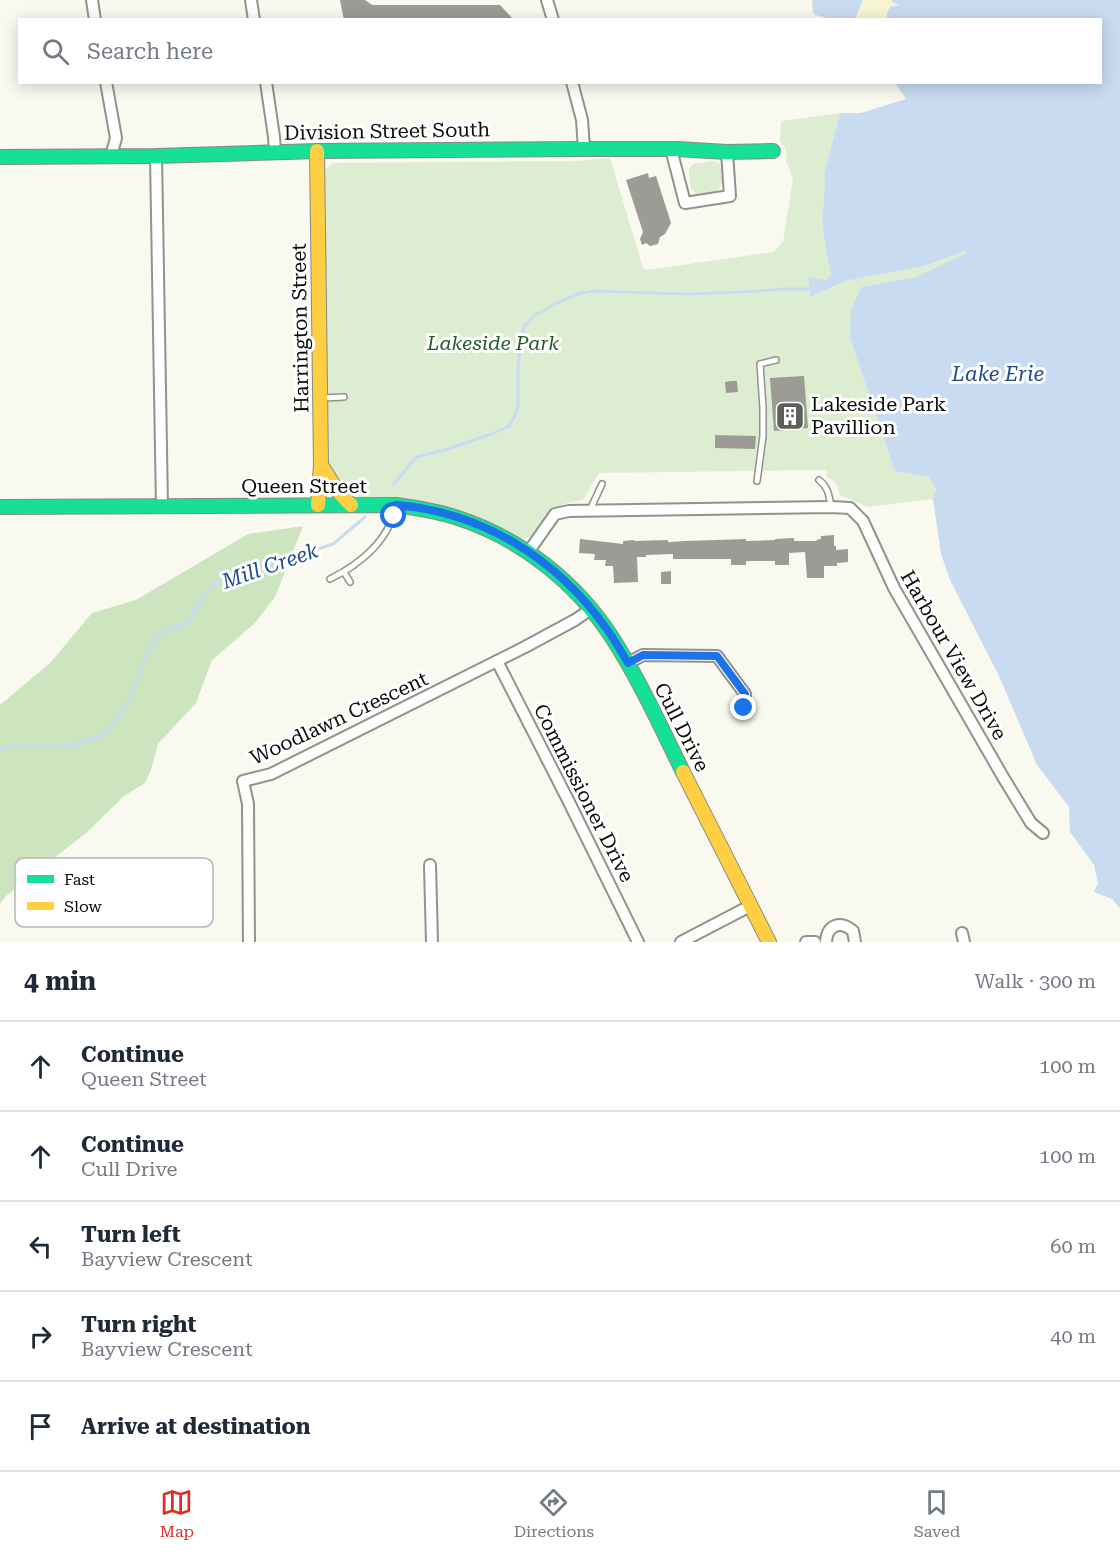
<!DOCTYPE html>
<meta charset="utf-8">
<style>
:root{--surface:#fff;--page:#f6f6f7;--text:#1f2937;--muted:#747a83;--line:#e0e1e3;--accent:#d93025}
body{margin:0;font-family:"Roboto Serif",serif;background:var(--page);color:var(--text)}
.stop{position:absolute;width:18px;height:18px;margin:-14px;border:4px solid #1a73e8;border-radius:50%;background:#fff}
.stop.end{background:#1a73e8;border-color:#fff;box-shadow:0 2px 6px #0008}
.list{margin:0;padding:0;list-style:none}
h2{display:flex;justify-content:space-between;align-items:center;height:78px;margin:0;padding:0 24px;font-size:26px}
h2 small{font-size:20px;font-weight:400;color:var(--muted)}
.list li{display:grid;grid-template-columns:39px 1fr auto;gap:18px;align-items:center;box-sizing:border-box;height:90px;padding:0 24px;border-top:2px solid var(--line)}
.list b{display:block;font-size:22px;white-space:nowrap}
.list p{margin:0;font-size:20px;white-space:nowrap;color:var(--muted)}
.list em{font-size:20px;font-style:normal;color:var(--muted)}
.icon{flex:none;width:33px;height:33px;fill:none;stroke:currentColor;stroke-width:2;stroke-linecap:round;stroke-linejoin:round}
.map{position:relative;flex:none;width:1120px;height:942px;overflow:hidden}
.search{position:absolute;background:var(--surface);box-shadow:0 3px 15px #0003;left:18px;right:18px;top:18px;height:66px;display:flex;align-items:center;gap:15px;box-sizing:border-box;padding:0 21px;border-radius:0px;color:var(--muted);font-size:22px}
.sheet{height:528px;background:var(--surface)}
nav{display:flex;justify-content:space-around;align-items:center;box-sizing:border-box;height:84px;border-top:2px solid var(--line);background:var(--surface);font-size:16px;color:var(--muted)}
nav a{display:grid;justify-items:center;gap:3px}
nav .on{color:var(--accent)}
.map>svg:first-child{display:block}
.green{fill:#ddedd1}
.forest{fill:#cce5bf}
.sand{fill:#f7f6d2}
.water{fill:#c9dbf0}
.lines{fill:none;stroke-linecap:round;stroke-linejoin:round}
.stream{stroke:#c9dbf0;stroke-width:3}
.building{fill:#9c9b95}
.lane-casing{stroke:#92928e;stroke-width:8}
.street-casing{stroke:#92928e;stroke-width:14}
.fast-casing{stroke:#898984;stroke-width:16}
.slow-casing{stroke:#898984;stroke-width:16}
.lane{stroke:#fefefd;stroke-width:5}
.street{stroke:#fefefd;stroke-width:10}
.fast{stroke:#16e098;stroke-width:14}
.slow{stroke:#ffcf43;stroke-width:14}
.route{stroke:#1a73e8;stroke-width:8}
.labels{text-anchor:middle;dominant-baseline:central;stroke-width:6;stroke-linejoin:round;paint-order:stroke}
.street-label{font-size:20px;fill:#0b0b0b;stroke:#fff}
.park-label{font-size:20px;font-style:italic;fill:#225c22;stroke:#fff}
.poi-label{font-size:20px;fill:#0b0b0b;stroke:#fff;text-anchor:start}
.water-label{font-size:21px;font-style:italic;fill:#204a91;stroke:#fff}
.key{fill:#fff;stroke:#b6b6b6;stroke-width:1.5}
.key-label{font-size:16px;fill:#0b0b0b}
</style>
<div class="map">
<svg width="1120" height="942" viewBox="0 0 1120 942">
<rect width="100%" height="100%" fill="#f9f9ef"/>
<!-- green -->
<g class="green">
<path d="M840 113 824 174 825 187 822 219 825 245 831 274 812 297 845 281 924 266 965 250 968 254 916 277 861 287 850 338 895 470 930 477 936 489 933 499 868 507 840 495C836 485 838 481 827 478L826 476 827 470 599 473 583 500C569 502 556 505 547 515 539 524 536 538 523 539 491 521 455 506 419 501 402 499 374 502 359 497 342 491 331 475 328 459L325 170 333 163 577 161 610 158 643 268 646 270 773 252 783 242 793 178 786 161 787 154 785 148 780 141 781 121Z"/>
<path d="M713 161 719 163C724 175 725 192 709 194 704 195 699 196 695 193 689 188 689 176 689 169L693 164Z"/>
</g>
<!-- forest -->
<polygon class="forest" points="303,526 275,597 254,624 212,660 196,703 158,744 151,770 145,783 124,796 86,833 6,896 0,904 0,705 50,663 92,613 136,600 248,534"/>
<!-- sand -->
<polygon class="sand" points="863,0 892,0 892,2 900,5 887,13 887,19 855,20"/>
<!-- water -->
<g class="water">
<polygon points="812,0 863,0 855,19 825,20 825,17 815,15 813,12"/>
<polygon points="892,0 1120,0 1120,908 1112,899 1094,892 1098,883 1094,865 1070,832 1069,807 1037,765 999,676 950,580 941,554 933,499 936,489 929,477 895,471 850,338 851,311 861,287 916,277 967,253 965,251 924,266 845,281 811,297 808,277 826,280 831,274 825,245 822,219 825,187 824,174 840,113 861,113 906,99 895,83 1100,82 1100,20 887,19 887,13 890,7 899,5 892,2"/>
</g>
<g class="lines">
<!-- stream -->
<g class="stream">
<polyline points="394,484 416,457 445,450 494,433 509,426 515,416 518,405 518,366 522,335 525,325 535,315 559,302 580,293 595,291 685,294 742,292 785,289 810,289"/>
<polyline points="0,750 6,746 70,746 107,733 130,699 149,648 166,630 189,622 205,593 217,582 333,544 365,517"/>
</g>
</g>
<!-- building -->
<g class="building">
<polygon points="340,0 365,0 372,5 500,5 514,20 344,20"/>
<polygon points="648,173 649,178 656,176 671,223 665,234 660,237 658,244 650,246 646,243 642,245 640,239 643,232 626,180"/>
<polygon points="804,376 808,428 774,431 770,378"/>
<polygon points="731,381 737,381 738,392 726,393 725,382"/>
<polygon points="715,435 756,436 755,449 715,448"/>
<polygon points="834,535 834,546 836,546 836,550 848,549 848,562 837,563 837,566 824,566 824,578 807,578 805,552 789,553 789,565 775,565 775,561 746,561 746,565 731,565 731,559 673,559 673,554 646,555 646,557 637,557 638,582 614,583 613,566 605,566 606,560 594,560 595,554 579,553 580,539 623,544 623,541 634,540 634,541 668,540 668,542 686,541 746,539 746,541 775,540 775,539 794,538 794,541 817,541 816,540 821,539 821,536"/>
<polygon points="671,571 671,584 661,584 661,572"/>
</g>
<g class="lines">
<!-- lane casing -->
<g class="lane-casing">
<g id="lane">
<polyline points="322,398 344,397"/>
<path d="M819 480C829 488 829 496 831 507"/>
<polyline points="757,481 763,436 763,408 760,364 776,360"/>
<polyline points="590,510 602,484"/>
<polyline points="344,572 350,582"/>
<path d="M330 579C359 565 390 540 395 507"/>
</g>
</g>
<!-- street casing -->
<g class="street-casing">
<g id="street">
<polyline points="92,0 95,20"/>
<polyline points="251,0 254,20"/>
<polyline points="547,0 553,20"/>
<polyline points="106,82 116,138 111,156"/>
<polyline points="266,82 274,137 275,152"/>
<polyline points="572,82 582,120 584,149"/>
<polyline points="671,149 685,203 730,196 727,152"/>
<polyline points="156,156 162,506"/>
<polyline points="529,551 555,514 569,511 831,507 850,508 863,521 894,588 1003,777 1031,823 1043,833"/>
<polyline points="497,661 568,800 638,942"/>
<polyline points="628,663 643,655 717,656 745,694 744,708"/>
<polyline points="430,865 432,942"/>
<polyline points="962,933 964,942"/>
<polyline points="249,942 248,804 243,781 271,774 525,647 575,620 591,609"/>
<polyline points="681,942 750,906"/>
<polyline points="806,942 815,942"/>
<path d="M826 942C827 925 840 920 853 931L855 942"/>
</g>
</g>
<!-- fast casing -->
<g class="fast-casing">
<g id="fast">
<polyline points="0,157 156,156 317,151 584,149 677,149 727,152 773,151"/>
<path d="M0 507 396 505C417 508 438 511 458 518 522 539 577 583 613 639 640 681 661 727 683 772"/>
</g>
</g>
<!-- slow casing -->
<g class="slow-casing">
<g id="slow">
<polyline points="317,151 321,465 318,505"/>
<polyline points="321,465 336,489 351,505"/>
<polyline points="683,772 769,942"/>
</g>
</g>
<!-- lane -->
<use href="#lane" class="lane"/>
<!-- street -->
<use href="#street" class="street"/>
<!-- fast -->
<use href="#fast" class="fast"/>
<!-- slow -->
<use href="#slow" class="slow"/>
</g>
<g class="lines">
<!-- route -->
<path class="route" d="M394 516 396 505C482 512 556 558 606 628 614 639 621 651 628 663L643 655 717 656 745 694 744 708"/>
</g>
<!-- icons -->
<defs>
<g id="building-square" transform="scale(1.5)"><rect x="-9" y="-9" width="18" height="18" rx="4" fill="#5e5e5b" stroke="#fff"/><path d="M-4-6H4V6H1V3H-1V6H-4ZM-2.5-4.3h1.7v1.8h-1.7ZM.8-4.3h1.7v1.8H.8ZM-2.5-1h1.7V.8h-1.7ZM.8-1h1.7V.8H.8Z" fill="#fff"/></g>
</defs>
<g fill-rule="evenodd">
<use href="#building-square" x="790" y="416"/>
</g>
<g class="labels">
<!-- street labels -->
<g class="street-label">
<text transform="translate(387 131) rotate(-1)">Division Street South</text>
<text transform="translate(300 328) rotate(-91)">Harrington Street</text>
<text x="304" y="486">Queen Street</text>
<text transform="translate(954 655) rotate(60)">Harbour View Drive</text>
<text transform="translate(339 718) rotate(-25)">Woodlawn Crescent</text>
<text transform="translate(682 727) rotate(63)">Cull Drive</text>
<text transform="translate(584 793) rotate(63)">Commissioner Drive</text>
</g>
<!-- park labels -->
<g class="park-label">
<text x="493" y="343">Lakeside Park</text>
</g>
<!-- poi labels -->
<g class="poi-label">
<text x="811" y="404">Lakeside Park<tspan x="811" dy="23">Pavillion</tspan></text>
</g>
<!-- water labels -->
<g class="water-label">
<text x="998" y="374">Lake Erie</text>
<text transform="translate(270 566) rotate(-19)">Mill Creek</text>
</g>
</g>
<!-- legend -->
<rect x="15" y="858" width="198" height="69" rx="9" class="key"/>
<rect x="27" y="875" width="27" height="8" fill="#16e098"/>
<rect x="27" y="902" width="27" height="8" fill="#ffcf43"/>
<g class="key-label">
<text x="64" y="885">Fast</text>
<text x="64" y="912">Slow</text>
</g>
</svg>
<div class="stop" style="left:394px;top:516px"></div>
<div class="stop end" style="left:744px;top:708px"></div>
<div class="search"><svg class="icon" aria-label="search" viewBox="0 0 24 24"><circle cx="10" cy="10" r="6"/><path d="M15 15l6 6"/></svg>Search here</div>
</div>
<section class="sheet">
<h2>4 min<small>Walk · 300 m</small></h2>
<ul class="list">
<li><svg class="icon" aria-label="ahead" viewBox="0 0 24 24"><path d="M12 20V5M6 11l6-6 6 6"/></svg><div><b>Continue</b><p>Queen Street</p></div><em>100 m</em></li>
<li><svg class="icon" aria-label="ahead" viewBox="0 0 24 24"><path d="M12 20V5M6 11l6-6 6 6"/></svg><div><b>Continue</b><p>Cull Drive</p></div><em>100 m</em></li>
<li><svg class="icon" aria-label="left" viewBox="0 0 24 24"><path d="M17 20v-9H6M10 6l-5 5 5 5"/></svg><div><b>Turn left</b><p>Bayview Crescent</p></div><em>60 m</em></li>
<li><svg class="icon" aria-label="right" viewBox="0 0 24 24"><path d="M7 20v-9h11M14 6l5 5-5 5"/></svg><div><b>Turn right</b><p>Bayview Crescent</p></div><em>40 m</em></li>
<li><svg class="icon" aria-label="arrive" viewBox="0 0 24 24"><path d="M6 21V4h12l-3 4 3 4H6"/></svg><div><b>Arrive at destination</b></div></li>
</ul>
</section>
<nav>
<a class="on"><svg class="icon" aria-label="map" viewBox="0 0 24 24"><path d="M3 6l6-2 6 2 6-2v14l-6 2-6-2-6 2zM9 4v14M15 6v14"/></svg>Map</a>
<a><svg class="icon" aria-label="directions" viewBox="0 0 24 24"><path d="M12 3l9 9-9 9-9-9zM9 14v-3h6M13 9l2 2-2 2"/></svg>Directions</a>
<a><svg class="icon" aria-label="saved" viewBox="0 0 24 24"><path d="M7 4h10v16l-5-4-5 4z"/></svg>Saved</a>
</nav>
